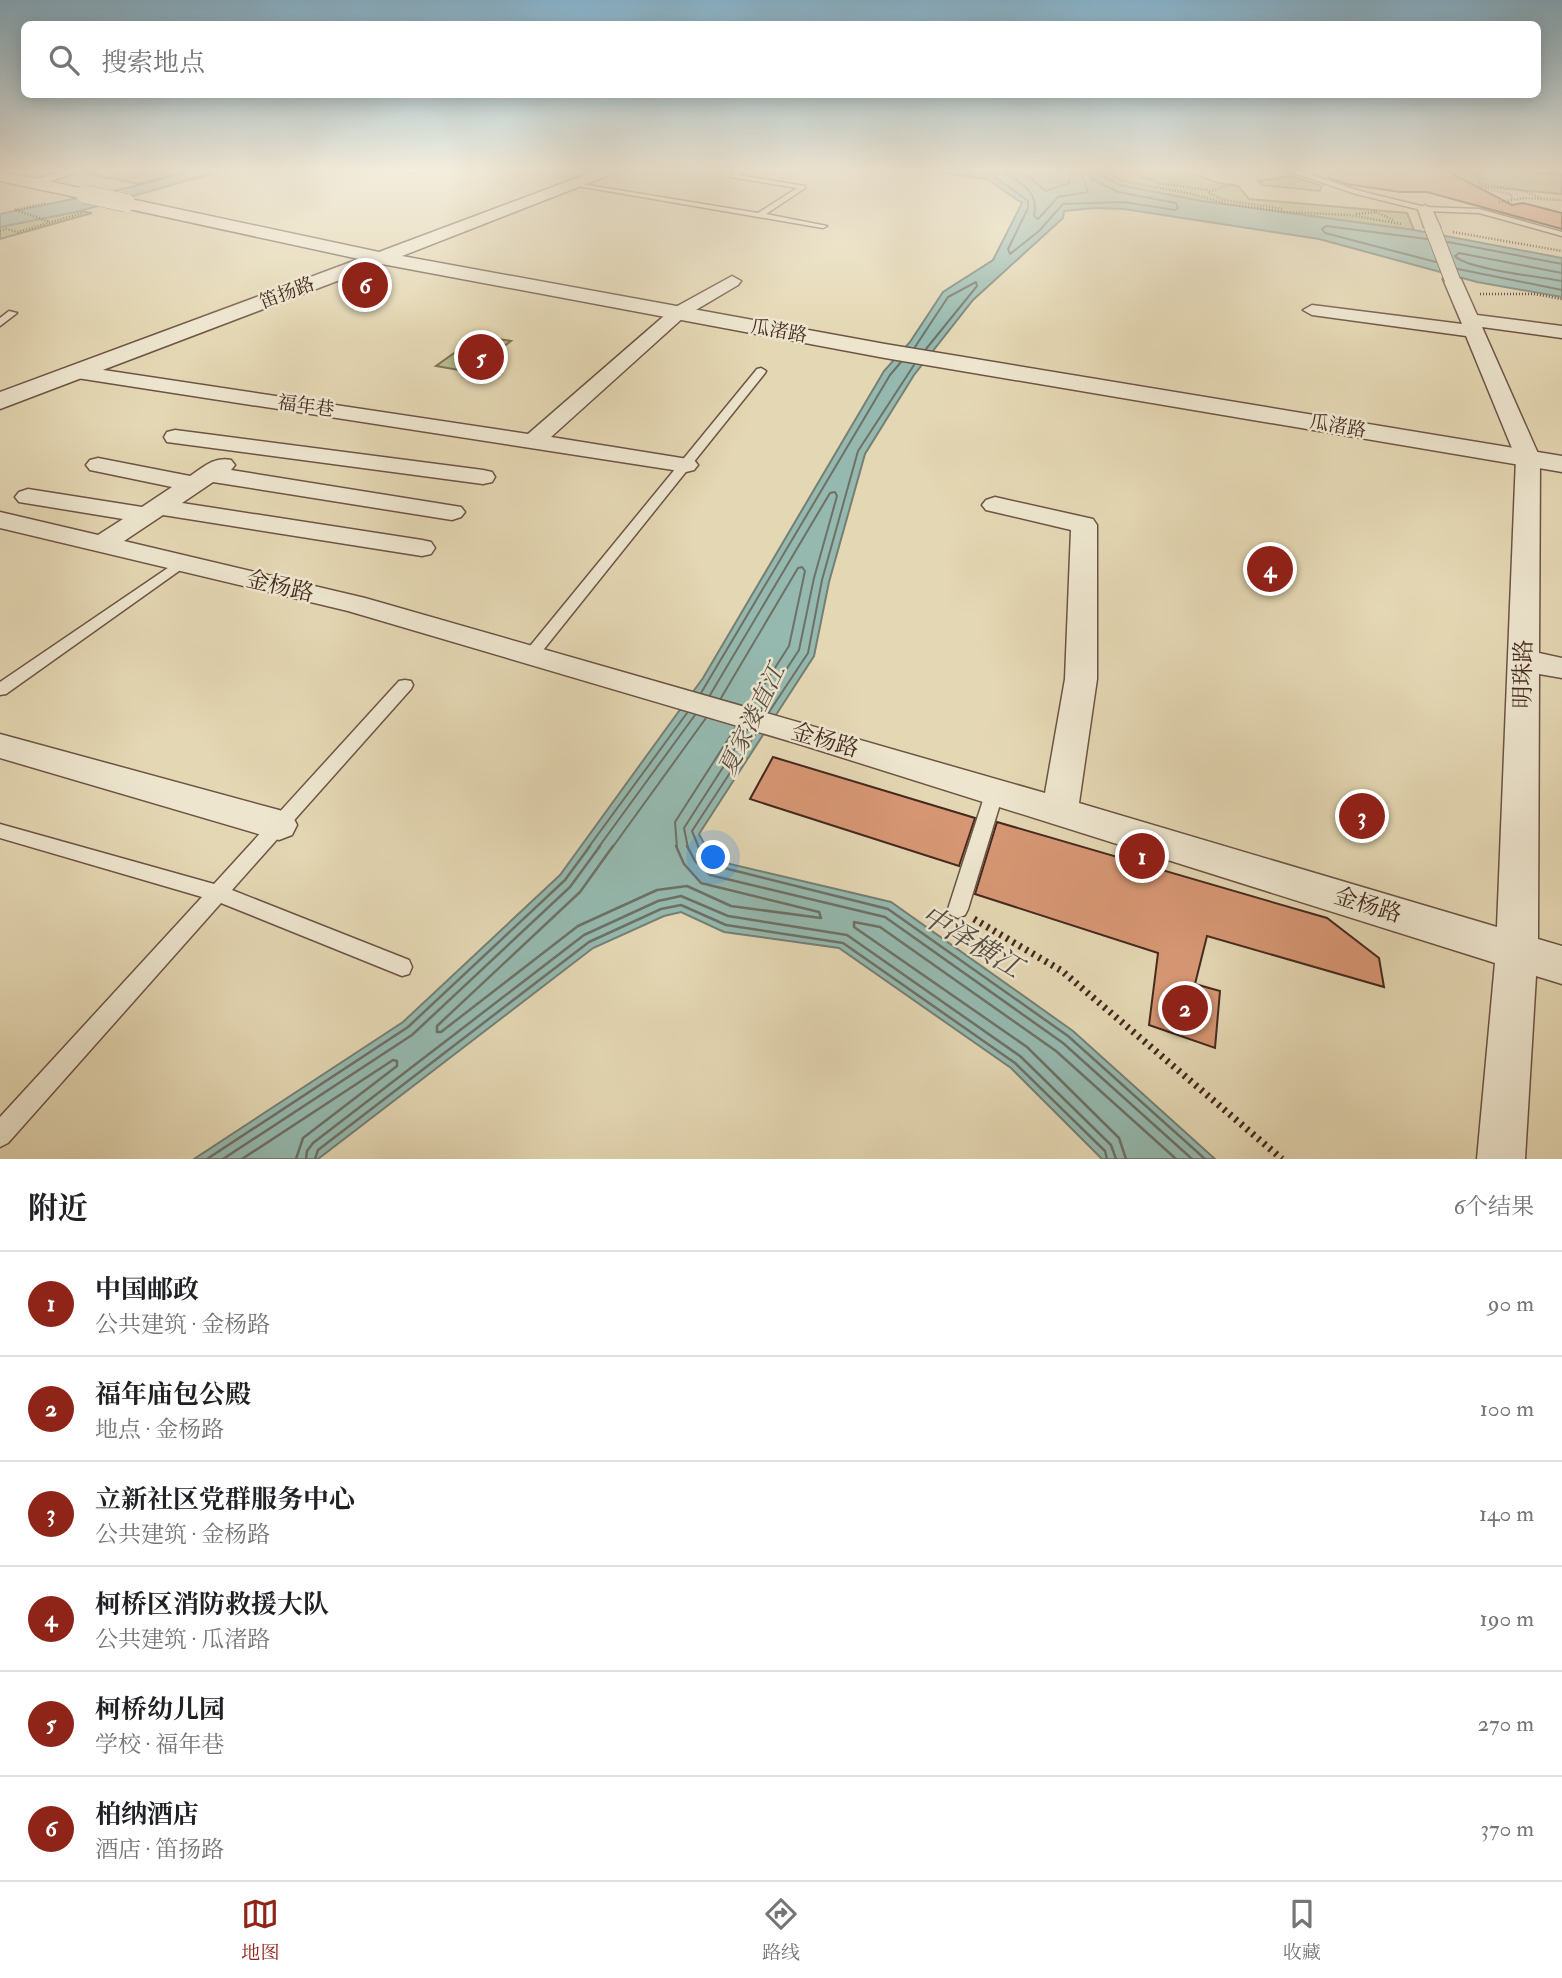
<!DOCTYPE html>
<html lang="zh">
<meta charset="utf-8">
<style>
:root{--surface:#fff;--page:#f2f2f2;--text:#202124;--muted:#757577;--line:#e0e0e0;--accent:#8f2418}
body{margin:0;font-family:"IM FELL Double Pica","Noto Serif SC",serif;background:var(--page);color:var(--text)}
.you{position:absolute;left:714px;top:858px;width:24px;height:24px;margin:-18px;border:5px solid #fff;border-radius:50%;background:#1a73e8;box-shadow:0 0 0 10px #1a73e833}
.badge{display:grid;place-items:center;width:46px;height:46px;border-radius:50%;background:var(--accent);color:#fff;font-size:23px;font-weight:700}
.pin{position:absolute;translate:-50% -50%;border:4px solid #fff;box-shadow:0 2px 7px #0006}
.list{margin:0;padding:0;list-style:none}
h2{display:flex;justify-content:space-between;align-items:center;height:91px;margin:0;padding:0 28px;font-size:30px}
h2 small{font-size:23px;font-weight:400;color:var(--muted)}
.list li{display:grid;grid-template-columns:46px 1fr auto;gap:21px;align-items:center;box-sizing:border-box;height:105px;padding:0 28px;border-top:2px solid var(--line)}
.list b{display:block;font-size:26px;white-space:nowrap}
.list p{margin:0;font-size:23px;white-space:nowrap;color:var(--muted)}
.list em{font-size:23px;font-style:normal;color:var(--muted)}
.icon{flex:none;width:38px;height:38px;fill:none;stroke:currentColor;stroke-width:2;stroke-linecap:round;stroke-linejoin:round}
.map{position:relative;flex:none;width:1562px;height:1159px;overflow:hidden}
.search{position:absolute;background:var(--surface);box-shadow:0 4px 18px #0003;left:21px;right:21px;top:21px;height:77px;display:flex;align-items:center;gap:18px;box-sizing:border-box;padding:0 24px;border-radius:10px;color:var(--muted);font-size:26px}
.sheet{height:721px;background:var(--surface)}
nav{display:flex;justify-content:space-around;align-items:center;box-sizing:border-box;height:98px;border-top:2px solid var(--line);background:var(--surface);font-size:19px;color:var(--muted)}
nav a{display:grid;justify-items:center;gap:4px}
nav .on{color:var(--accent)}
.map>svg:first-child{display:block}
.green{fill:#b6be8b;stroke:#7e7455;stroke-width:2}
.water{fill:#95b9af;stroke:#757f75;stroke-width:2}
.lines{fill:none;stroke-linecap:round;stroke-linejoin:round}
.shore-far1{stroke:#6d7167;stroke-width:2}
.shore{stroke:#6d7167;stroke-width:2.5}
.building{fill:#d79774;stroke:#45291f;stroke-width:2}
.service-casing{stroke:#6d5444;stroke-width:3}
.minor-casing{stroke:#6d5444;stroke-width:3}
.tertiary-casing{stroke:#6d5444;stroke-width:3}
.path-far1{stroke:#45291f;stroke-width:2.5;stroke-dasharray:1 2;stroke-linecap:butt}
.path{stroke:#45291f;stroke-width:7;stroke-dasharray:2.5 5;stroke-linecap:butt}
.service{fill:#ede5ce;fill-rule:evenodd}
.minor{fill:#ede5ce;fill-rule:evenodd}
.tertiary{fill:#ede5ce;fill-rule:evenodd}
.minor-bridge-casing{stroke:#6d5444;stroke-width:17;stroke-linecap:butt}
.tertiary-bridge-casing{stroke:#6d5444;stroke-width:19;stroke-linecap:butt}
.minor-bridge{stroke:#ede5ce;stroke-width:15}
.tertiary-bridge{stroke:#ede5ce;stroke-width:18}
.labels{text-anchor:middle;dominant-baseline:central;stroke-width:5;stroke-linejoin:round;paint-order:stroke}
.far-street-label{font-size:19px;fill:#45291f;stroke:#ede5ce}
.street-label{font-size:23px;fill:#45291f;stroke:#ede5ce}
.water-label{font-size:24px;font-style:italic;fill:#594d43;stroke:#ede5ce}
.near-water-label{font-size:28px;font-style:italic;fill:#594d43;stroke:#ede5ce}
</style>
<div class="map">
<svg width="1562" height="1159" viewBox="0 0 1562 1159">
<rect width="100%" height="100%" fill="#e4d7b3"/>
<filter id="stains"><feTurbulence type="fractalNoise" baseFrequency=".00286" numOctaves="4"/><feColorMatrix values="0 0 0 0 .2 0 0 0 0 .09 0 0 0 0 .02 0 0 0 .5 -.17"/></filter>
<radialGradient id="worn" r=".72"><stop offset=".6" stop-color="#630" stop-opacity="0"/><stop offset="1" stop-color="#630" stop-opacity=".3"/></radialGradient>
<!-- green -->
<g class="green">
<polygon points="95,170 190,170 139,184 85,173"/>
<polygon points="1091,170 1185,170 1215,182 1238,186 1249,199 1407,213 1414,230 1201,201 1120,185"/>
<polygon points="1438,170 1512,170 1562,174 1562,194 1476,186"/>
<polygon points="1291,176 1322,186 1320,191 1262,185 1258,181"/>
<polygon points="80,211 92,213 0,239 0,227"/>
<polygon points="478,336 511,341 470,372 436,366"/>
</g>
<!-- water -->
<g class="water">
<polygon points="191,170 225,170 80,211 0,227 0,214 131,187"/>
<polygon points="950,170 1090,170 1120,185 1201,201 1414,230 1562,258 1562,297 1477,282 1319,239 1124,209 1095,208 1064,211 1063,218 973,300 914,375 865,454 829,582 814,656 699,834 713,860 891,902 1073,1031 1215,1159 1102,1159 1011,1068 839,948 724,932 681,912 664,916 593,948 318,1159 194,1159 403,1022 560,875 703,678 884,371 910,342 943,292 993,260 1022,203 987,179 938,172"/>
</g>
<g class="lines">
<!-- shore-far1 -->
<g class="shore-far1">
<polyline points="975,170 991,174 1028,201 1028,208 1008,249 1010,254 1039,231 1063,204 1124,202 1175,210 1178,208 1176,203 1118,192 1092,179 1089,170"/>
<path d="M1001 170C1019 182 1040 191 1034 216L1038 219 1058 197 1088 192 1080 170"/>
<polyline points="1020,170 1046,191 1069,183 1070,170"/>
<polyline points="1427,239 1326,226 1322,229 1325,233 1436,262"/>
<polyline points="1448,242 1562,264"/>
<polyline points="1458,269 1562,290"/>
<path d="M1562 273 1459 253 1455 256C1466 269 1541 277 1562 281"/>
<polyline points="915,347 948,297 976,282 977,286 926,349"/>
<polyline points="701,693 890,375 901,362"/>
<polyline points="710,695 830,493 835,492 837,496 814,578 799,650 760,710"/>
<polyline points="721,698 798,568 802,567 805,571 789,646 750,707"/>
<polyline points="769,712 808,653 822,580 858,451 914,365"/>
<polyline points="588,848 687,713"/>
<polyline points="598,848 695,715"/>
<polyline points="612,848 706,718"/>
<polyline points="677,848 675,822 736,727"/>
<polyline points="688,848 684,828 747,730"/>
<polyline points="699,848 692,831 756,733"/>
</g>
<!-- shore -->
<g class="shore">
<polyline points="613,846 580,892 437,1026 437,1032 441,1032 578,926 657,890 687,886 731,906 821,918 819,912 701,883 684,864 676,846"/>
<polyline points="687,846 695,861 710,875 885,917 1063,1043 1192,1159"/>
<polyline points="698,846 708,864 888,909 1068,1036 1205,1159"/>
<polyline points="207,1159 408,1027 565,880 590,846"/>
<polyline points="223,1159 412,1035 570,887 600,846"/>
<polyline points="242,1159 393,1060 397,1061 397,1066 303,1138 296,1159"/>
<polyline points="306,1159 307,1151 313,1143 584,935 658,901 681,896 728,916 847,935 1020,1056 1111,1145 1116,1159"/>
<polyline points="315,1159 318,1150 589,942 661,909 681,905 726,925 843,943 1015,1063 1105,1151 1107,1159"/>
<polyline points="1126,1159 1119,1138 1027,1047 854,927 854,922 880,927 1056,1051 1176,1159"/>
</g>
</g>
<!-- building -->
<g class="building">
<polygon points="1330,170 1445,170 1512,205 1523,203 1562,213 1562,229 1427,192 1400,192 1346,184 1329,178"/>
<polygon points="773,757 975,818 959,866 750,799"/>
<polygon points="997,822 1327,918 1379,958 1384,987 1207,936 1195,984 1220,991 1215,1048 1149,1025 1158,953 975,894"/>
</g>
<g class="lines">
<!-- service casing -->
<g class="service-casing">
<g id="service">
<polygon points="372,170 417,170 414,172"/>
<polygon points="734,170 741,170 738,175 805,186 805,188 766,214 827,226 823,228 572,185 575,183 758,213 797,188 731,177"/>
<polygon points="1285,170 1296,170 1360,191 1425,207 1479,209 1562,232 1562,236 1479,213 1425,211 1356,194"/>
<polygon points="9,311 17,313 0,326 0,318"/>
<polygon points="761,368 766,371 765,373 536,659 526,659 523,655 526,651 757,369"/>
<polygon points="181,559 186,560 188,563 186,566 6,694 0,695 0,682"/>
<polygon points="405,680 411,681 413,685 411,689 232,890 409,960 412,967 409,974 402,976 221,903 8,1143 0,1147 0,1117 202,897 0,838 0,824 214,884 399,681"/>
<polygon points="995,784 1001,786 1004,791 968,909 965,915 958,918 951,915 948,909 986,791 989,786"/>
</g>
</g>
<!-- minor casing -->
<g class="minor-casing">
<g id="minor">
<polygon points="62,170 84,170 33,187 26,183"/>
<polygon points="1425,205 1432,209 1440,227 1437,230 1432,232 1424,227 1418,209"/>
<path d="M1452 274 1461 279 1477 315 1562 326V338L1482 327 1540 458 1539 653 1562 658V678L1539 674 1538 939 1562 946V984L1536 976 1525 1159H1477L1495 963 799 744 348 611 0 528V512L98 535 123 519 19 502 15 497 19 492 28 489 142 507 172 487 90 470 86 465 90 460 98 458 190 476C203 467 215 456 231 460L235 465 231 470 461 507 465 512 461 517 452 520 213 482 182 503 422 540 431 542 435 548 431 554 422 556 163 515 124 541 365 598 1045 793 1065 679 1071 530 986 510 982 505 986 500 995 497 1093 519 1097 525V679L1079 803 1497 927 1516 458 1466 336 1312 315 1303 310 1312 305 1462 324 1443 279Z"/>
<polygon points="732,276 741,281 738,285 684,317 551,437 694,460 698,465 694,470 686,472 77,378 70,376 67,372 70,368 77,366 528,434 672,309"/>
<polygon points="175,430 483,470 492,472 495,477 492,482 483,484 167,442 164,437 167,432"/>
<polygon points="0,734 279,810 292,815 297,825 292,835 279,840 0,758"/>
</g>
</g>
<!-- tertiary casing -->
<g class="tertiary-casing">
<g id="tertiary">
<polygon points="598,170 622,170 402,256 885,344 1562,456 1562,472 885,358 382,264 0,409 0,392 359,259 120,207 117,203 120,199 126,198 379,252"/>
<polygon points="0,171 85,189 93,194 85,199 0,181"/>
</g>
</g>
<!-- path-far1 -->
<g class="path-far1">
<polyline points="1104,170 1122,181 1192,194 1227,204 1285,212 1349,215 1401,224"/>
<polyline points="1129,170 1158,183 1208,190"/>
<polyline points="1474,170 1481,178 1478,183 1522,190 1541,198"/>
<polyline points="1503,170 1562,175"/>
<polyline points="1233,184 1208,192 1223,200 1284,209"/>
<polyline points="134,186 191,170"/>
<polyline points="1479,188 1511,194 1512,200"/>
<polyline points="1499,202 1524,198 1562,200"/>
<polyline points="15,210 45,203"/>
<polyline points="16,210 50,222"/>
<polyline points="1376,212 1393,220"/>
<polyline points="1356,214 1376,212"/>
<polyline points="0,231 6,229 18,232 82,213"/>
<polyline points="1453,232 1562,251"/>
<polyline points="1480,294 1534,294 1562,299"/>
</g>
<!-- path -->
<polyline class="path" points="974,919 1062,971 1282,1159"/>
<!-- service -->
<use href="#service" class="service"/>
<!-- minor -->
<use href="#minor" class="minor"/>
<!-- tertiary -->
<use href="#tertiary" class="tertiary"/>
<!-- minor-bridge casing -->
<g class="minor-bridge-casing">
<polyline id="minor-bridge" points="1432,227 1452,279"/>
</g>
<!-- tertiary-bridge casing -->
<g class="tertiary-bridge-casing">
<polyline id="tertiary-bridge" points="85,194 126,203"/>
</g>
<!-- minor-bridge -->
<use href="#minor-bridge" class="minor-bridge"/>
<!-- tertiary-bridge -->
<use href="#tertiary-bridge" class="tertiary-bridge"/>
</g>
<!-- sky -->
<linearGradient id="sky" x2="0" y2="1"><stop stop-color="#87b6d1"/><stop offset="0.51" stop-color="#f3eddd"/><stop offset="1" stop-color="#f3eddd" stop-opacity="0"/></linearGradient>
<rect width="1562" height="333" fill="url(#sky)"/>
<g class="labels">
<!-- far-street labels -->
<g class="far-street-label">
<text transform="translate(287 293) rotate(-21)">笛扬路</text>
<text transform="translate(779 331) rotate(10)">瓜渚路</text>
<text transform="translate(306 406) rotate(8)">福年巷</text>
<text transform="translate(1338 426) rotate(10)">瓜渚路</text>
</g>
<!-- street labels -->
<g class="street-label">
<text transform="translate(280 586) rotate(13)">金杨路</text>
<text transform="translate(1523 674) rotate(-89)">明珠路</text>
<text transform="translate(825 740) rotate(16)">金杨路</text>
<text transform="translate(1368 905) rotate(17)">金杨路</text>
</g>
<!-- water labels -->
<g class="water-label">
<text transform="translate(752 720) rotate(-64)">夏家溇直江</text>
</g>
<!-- near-water labels -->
<g class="near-water-label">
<text transform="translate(971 942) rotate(31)">中泽横江</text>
</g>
</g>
<rect width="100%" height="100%" filter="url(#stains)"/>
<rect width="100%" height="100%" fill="url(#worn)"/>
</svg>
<div class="you"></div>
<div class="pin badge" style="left:1142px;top:856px">1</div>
<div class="pin badge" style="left:1185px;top:1008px">2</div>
<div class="pin badge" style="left:1362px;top:816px">3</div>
<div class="pin badge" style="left:1270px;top:569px">4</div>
<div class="pin badge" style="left:481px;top:357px">5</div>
<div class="pin badge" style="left:365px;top:285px">6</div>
<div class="search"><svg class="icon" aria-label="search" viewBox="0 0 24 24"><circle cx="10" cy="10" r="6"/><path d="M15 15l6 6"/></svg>搜索地点</div>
</div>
<section class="sheet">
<h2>附近<small>6个结果</small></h2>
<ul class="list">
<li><span class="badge">1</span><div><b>中国邮政</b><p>公共建筑 · 金杨路</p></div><em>90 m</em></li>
<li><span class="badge">2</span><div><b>福年庙包公殿</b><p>地点 · 金杨路</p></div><em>100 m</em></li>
<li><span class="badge">3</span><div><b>立新社区党群服务中心</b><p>公共建筑 · 金杨路</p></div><em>140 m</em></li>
<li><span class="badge">4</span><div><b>柯桥区消防救援大队</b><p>公共建筑 · 瓜渚路</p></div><em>190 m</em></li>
<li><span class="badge">5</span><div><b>柯桥幼儿园</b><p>学校 · 福年巷</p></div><em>270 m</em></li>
<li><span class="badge">6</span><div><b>柏纳酒店</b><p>酒店 · 笛扬路</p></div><em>370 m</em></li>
</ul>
</section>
<nav>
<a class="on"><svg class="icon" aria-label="map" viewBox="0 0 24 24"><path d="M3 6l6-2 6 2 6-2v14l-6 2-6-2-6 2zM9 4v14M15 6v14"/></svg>地图</a>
<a><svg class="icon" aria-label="directions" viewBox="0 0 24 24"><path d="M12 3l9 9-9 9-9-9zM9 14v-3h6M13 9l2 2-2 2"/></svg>路线</a>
<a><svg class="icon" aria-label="saved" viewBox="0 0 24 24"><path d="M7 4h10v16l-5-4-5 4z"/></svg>收藏</a>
</nav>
